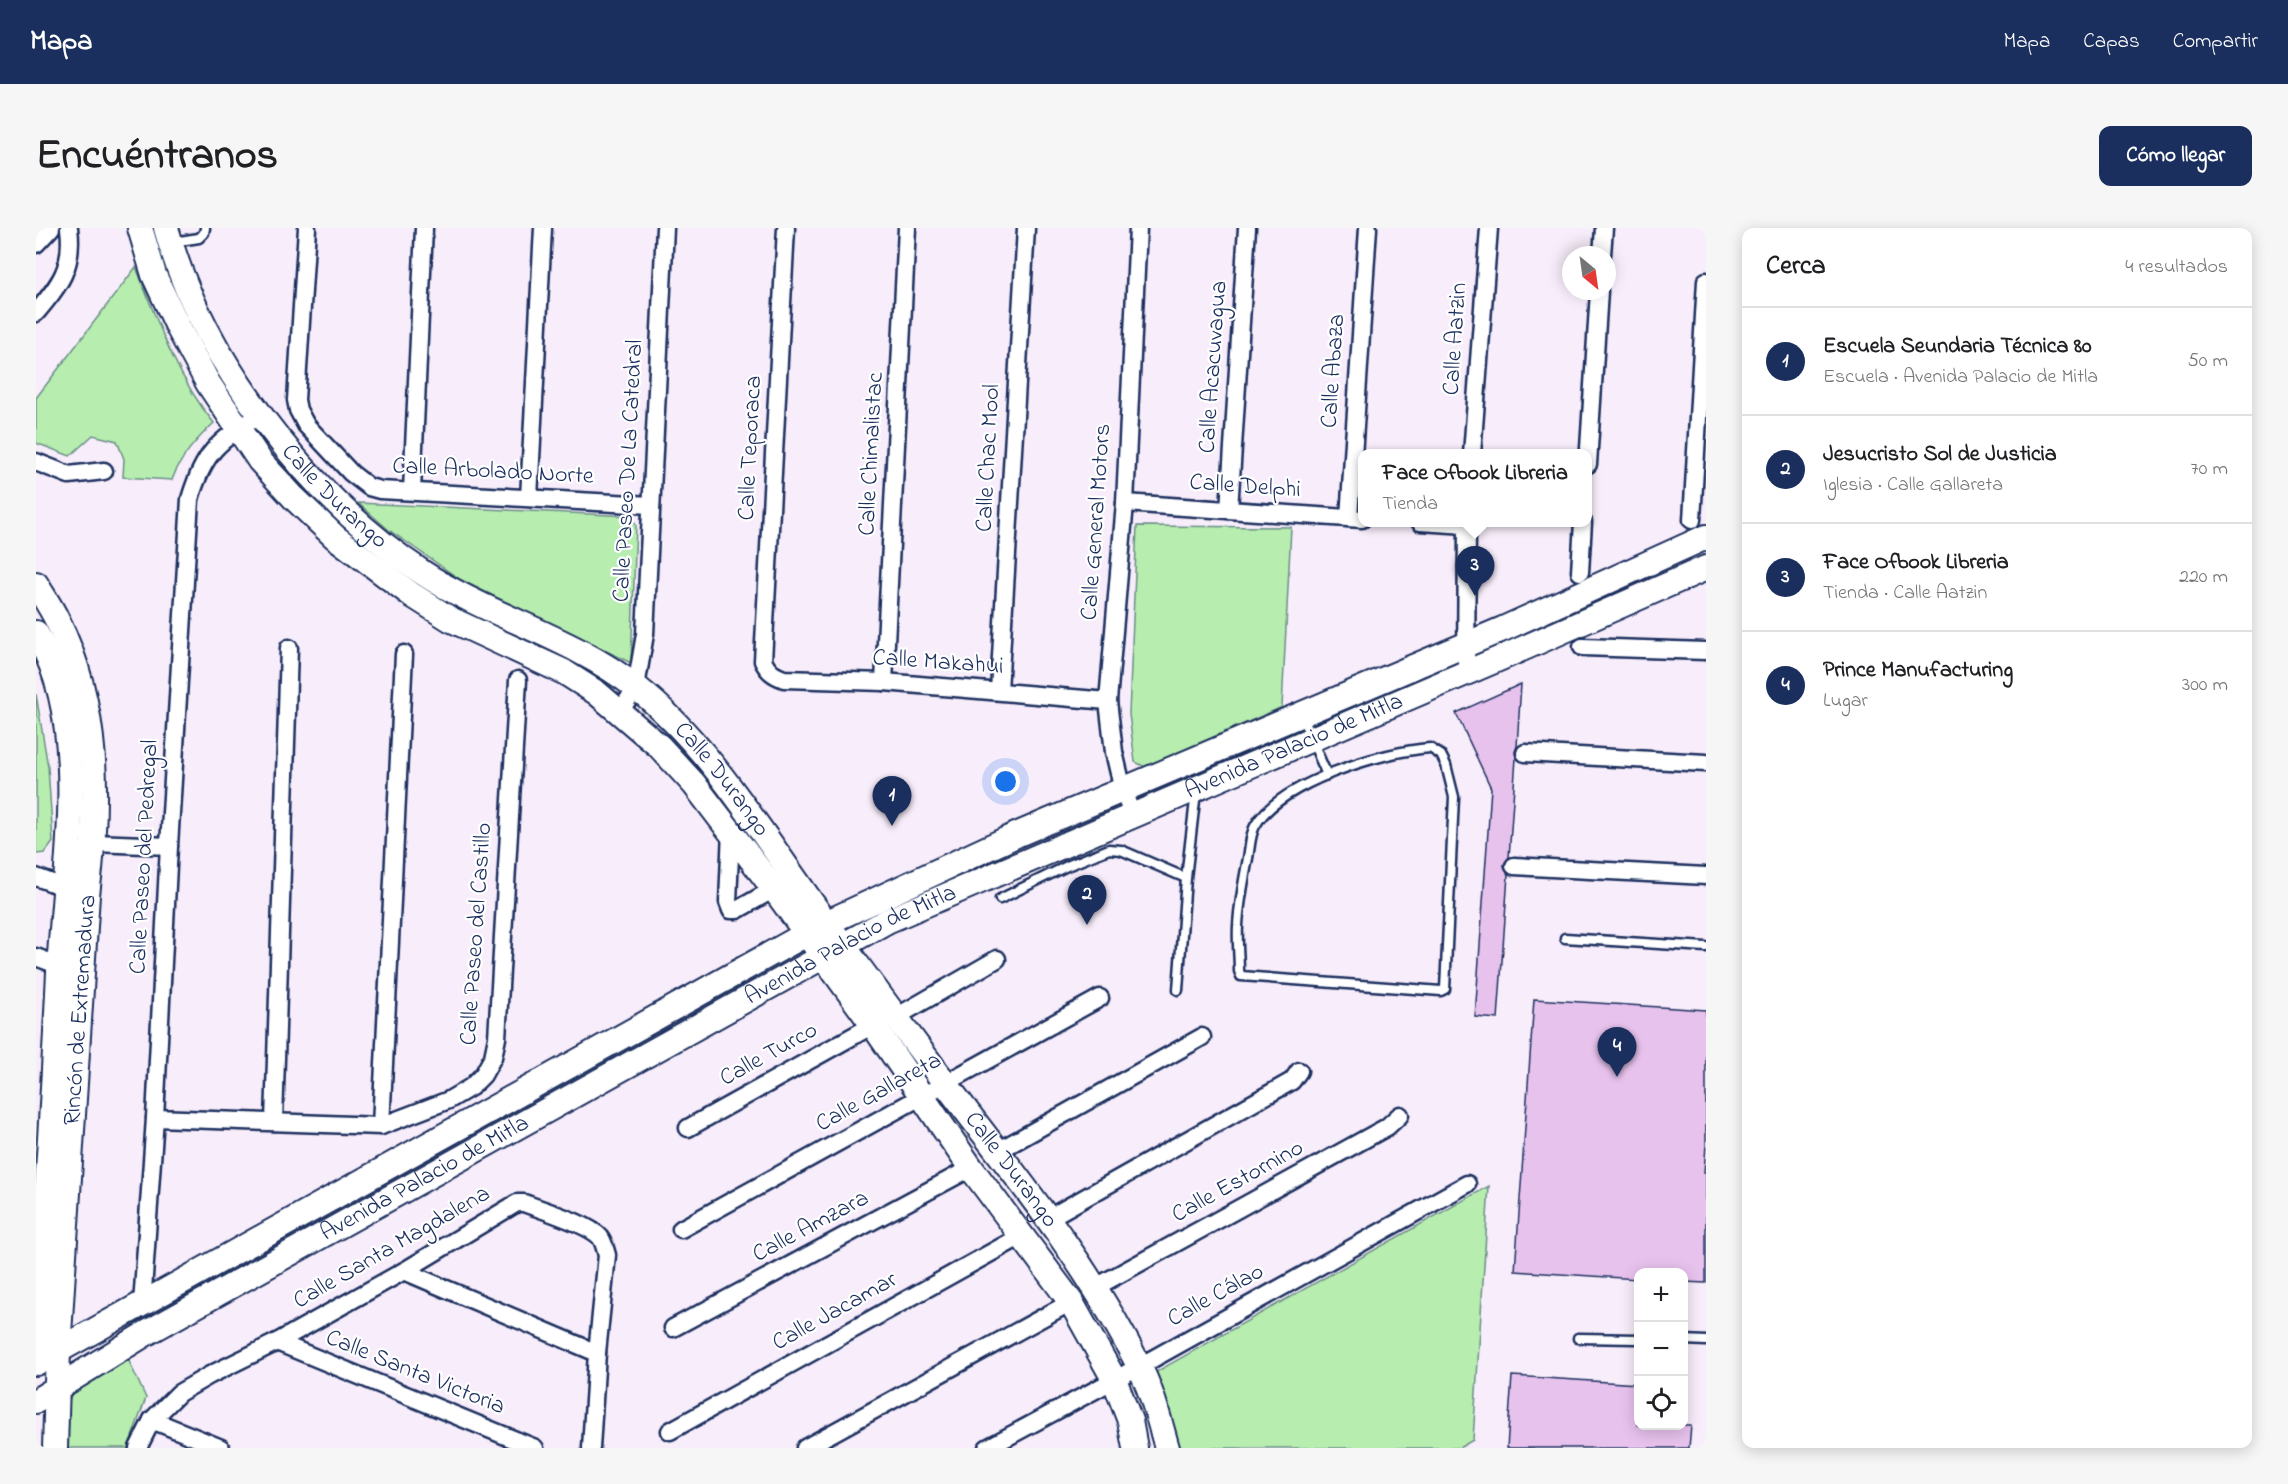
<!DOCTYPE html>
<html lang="es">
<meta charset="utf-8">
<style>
:root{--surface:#fff;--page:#f6f6f6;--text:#202124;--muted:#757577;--line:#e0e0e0;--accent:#1b2f5e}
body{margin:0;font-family:"Indie Flower",sans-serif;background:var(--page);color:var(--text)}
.controls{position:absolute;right:18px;bottom:18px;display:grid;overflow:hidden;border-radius:12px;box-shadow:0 3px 15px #0003}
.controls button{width:54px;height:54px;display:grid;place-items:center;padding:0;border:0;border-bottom:2px solid var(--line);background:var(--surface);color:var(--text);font:30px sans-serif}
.compass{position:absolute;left:1526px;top:18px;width:54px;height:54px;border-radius:50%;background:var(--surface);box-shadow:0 3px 15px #0003;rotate:151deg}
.you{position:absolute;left:970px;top:554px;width:21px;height:21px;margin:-15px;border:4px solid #fff;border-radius:50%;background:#1a73e8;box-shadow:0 0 0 9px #1a73e833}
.badge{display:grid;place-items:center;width:39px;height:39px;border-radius:50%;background:var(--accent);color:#fff;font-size:20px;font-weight:700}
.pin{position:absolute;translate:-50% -50px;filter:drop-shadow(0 2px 3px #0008)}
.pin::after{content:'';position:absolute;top:32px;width:21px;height:18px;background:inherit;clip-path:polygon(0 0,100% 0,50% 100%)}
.popup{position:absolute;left:1322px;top:221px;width:234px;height:78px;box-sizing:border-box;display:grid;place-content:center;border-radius:12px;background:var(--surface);filter:drop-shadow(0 2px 4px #0005);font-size:20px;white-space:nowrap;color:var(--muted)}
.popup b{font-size:22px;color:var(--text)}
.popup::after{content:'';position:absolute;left:50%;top:100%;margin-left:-12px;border:12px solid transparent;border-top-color:var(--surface)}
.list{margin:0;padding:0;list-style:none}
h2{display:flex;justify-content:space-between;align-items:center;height:78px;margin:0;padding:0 24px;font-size:26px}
h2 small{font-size:20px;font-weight:400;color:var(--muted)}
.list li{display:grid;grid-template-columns:39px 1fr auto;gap:18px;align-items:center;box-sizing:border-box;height:108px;padding:0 24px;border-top:2px solid var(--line)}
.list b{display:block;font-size:22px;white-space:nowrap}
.list p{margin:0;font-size:20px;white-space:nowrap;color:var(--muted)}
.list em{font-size:20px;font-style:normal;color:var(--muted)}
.icon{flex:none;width:33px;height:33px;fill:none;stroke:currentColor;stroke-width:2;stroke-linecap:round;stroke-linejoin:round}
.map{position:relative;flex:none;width:1670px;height:1220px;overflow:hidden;border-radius:12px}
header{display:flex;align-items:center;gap:36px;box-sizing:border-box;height:84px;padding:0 30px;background:var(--accent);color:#fff}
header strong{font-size:28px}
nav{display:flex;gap:33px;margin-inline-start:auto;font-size:21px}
.intro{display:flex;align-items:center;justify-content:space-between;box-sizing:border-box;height:144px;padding:0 36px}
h1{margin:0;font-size:42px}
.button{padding:15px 27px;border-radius:12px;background:var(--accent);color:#fff;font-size:21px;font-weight:700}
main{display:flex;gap:36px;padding:0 36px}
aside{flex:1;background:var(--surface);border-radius:12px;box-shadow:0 3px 15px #0003}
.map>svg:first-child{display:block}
.green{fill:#b7edaf;stroke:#698e86;stroke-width:1.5}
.building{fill:#e7c2ed;stroke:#1b2f5e;stroke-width:1.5}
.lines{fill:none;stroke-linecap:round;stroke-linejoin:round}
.lane-casing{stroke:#1b2f5e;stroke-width:13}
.street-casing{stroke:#1b2f5e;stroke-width:21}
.secondary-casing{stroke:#1b2f5e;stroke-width:28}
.lane{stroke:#fff;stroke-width:8}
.street{stroke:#fff;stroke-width:16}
.secondary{stroke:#fff;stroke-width:24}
.labels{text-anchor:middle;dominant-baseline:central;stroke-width:4.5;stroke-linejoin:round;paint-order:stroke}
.street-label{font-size:24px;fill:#1b2f5e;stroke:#fff}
</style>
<header>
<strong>Mapa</strong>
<nav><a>Mapa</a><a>Capas</a><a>Compartir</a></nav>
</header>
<div class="intro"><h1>Encuéntranos</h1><a class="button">Cómo llegar</a></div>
<main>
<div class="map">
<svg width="1670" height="1220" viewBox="0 0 1670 1220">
<rect width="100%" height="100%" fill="#f8edfa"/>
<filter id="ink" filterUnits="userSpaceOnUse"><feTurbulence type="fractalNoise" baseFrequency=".0167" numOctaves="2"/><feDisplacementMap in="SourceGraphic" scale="12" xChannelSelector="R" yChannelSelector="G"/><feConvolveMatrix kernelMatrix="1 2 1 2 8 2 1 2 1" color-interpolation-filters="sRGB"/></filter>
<g filter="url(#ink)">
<!-- green -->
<g class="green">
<path d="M100 39C121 93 141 150 178 195 160 212 145 228 136 252L87 249 88 231 81 213 57 207 34 228 0 215V170Z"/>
<polygon points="322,275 594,288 600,297 595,435 425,352 353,302"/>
<polygon points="1101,298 1255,299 1246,479 1109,539 1099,534 1093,486"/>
<polygon points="0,466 12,539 17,614 9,625 0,626"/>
<polygon points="1453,958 1437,1212 1423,1220 1138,1220 1118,1145"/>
<polygon points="92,1131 110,1170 92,1220 32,1220 30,1180 37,1163"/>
</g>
<!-- building -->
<g class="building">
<polygon points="1485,456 1481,518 1479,524 1480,530 1473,629 1468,637 1472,647 1462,791 1439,789 1455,560 1420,485"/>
<polygon points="1498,771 1670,782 1670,916 1668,945 1670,945 1670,1055 1647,1054 1647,1044 1602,1044 1602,1051 1479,1043"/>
<polygon points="1476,1148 1602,1156 1602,1197 1655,1197 1653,1220 1471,1220"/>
</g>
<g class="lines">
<!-- lane casing -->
<g class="lane-casing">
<g id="lane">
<polyline points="137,14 163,10 168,5 169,0"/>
<polyline points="1265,487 1291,547"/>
<path d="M1394 520 1405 527 1410 537 1418 569 1409 761 1405 763 1205 748 1203 743C1203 728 1201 713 1202 698 1203 675 1208 652 1212 630 1214 620 1214 607 1219 598 1243 555 1347 523 1394 520Z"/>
<polyline points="964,671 1031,638 1073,621 1085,622 1150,650"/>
<polyline points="1529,710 1670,719"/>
<polyline points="1142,762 1150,650 1160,564"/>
<polyline points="1542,1110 1602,1111"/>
<polyline points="1648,1112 1670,1113"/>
</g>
</g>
<!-- street casing -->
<g class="street-casing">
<g id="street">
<polyline points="271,0 260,172 262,182 270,197 315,245 333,259 344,262 615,277"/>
<path d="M750 0 727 433C732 443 737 447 748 451L848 454 1072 473"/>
<polyline points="0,16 15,0"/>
<polyline points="1566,27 1568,0"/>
<path d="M0 85C24 56 38 39 33 0"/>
<polyline points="1436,226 1453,0"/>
<polyline points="0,234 33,247 68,243"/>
<polyline points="1552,236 1563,63"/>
<polyline points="376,263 388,0"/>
<polyline points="493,270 507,0"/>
<polyline points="1089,275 1326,291"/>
<polyline points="1193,282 1211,0"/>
<polyline points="1313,290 1332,0"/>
<polyline points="1656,292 1670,53"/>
<polyline points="1384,294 1431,297"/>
<polyline points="1544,344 1547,294"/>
<polyline points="1546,419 1670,423"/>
<polyline points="1430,445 1431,294"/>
<polyline points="848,454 871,0"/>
<polyline points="963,463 990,0"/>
<polyline points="584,484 600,459 609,406 629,0"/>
<polyline points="1489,525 1670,535"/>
<polyline points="1096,587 1087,562 1078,524 1072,473 1089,275 1102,0"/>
<polyline points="695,602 692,674 695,682 701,682 738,661"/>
<polyline points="58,615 133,618"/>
<polyline points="1478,638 1670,648"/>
<polyline points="0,649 38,663"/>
<polyline points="0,729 24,738"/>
<polyline points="860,789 961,731"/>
<polyline points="119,890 345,898 413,872 435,859 447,847 457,829 461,810 482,452"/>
<polyline points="238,894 253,420"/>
<polyline points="345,898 368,426"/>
<polyline points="652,900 837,797"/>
<polyline points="962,923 1166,809"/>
<polyline points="1011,991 1256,853 1263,843"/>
<polyline points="645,1001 1064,770"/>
<polyline points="368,1043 561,1125"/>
<polyline points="1060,1059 1351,899 1364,887"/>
<path d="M106 1077 119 890 133 618 154 271C168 224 182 213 223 188"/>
<polyline points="637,1100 935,940"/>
<polyline points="241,1114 499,1220"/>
<polyline points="116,1192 185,1220"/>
<polyline points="634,1203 987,1007"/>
<path d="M102 1220 116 1192 143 1165 174 1147 241 1114 368 1043 481 975H488C506 982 553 996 564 1009 568 1014 569 1021 571 1027L561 1125 555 1220"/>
<polyline points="769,1220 1035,1074"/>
<polyline points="951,1220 1104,1138 1431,956"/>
</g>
</g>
<!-- secondary casing -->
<g class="secondary-casing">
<g id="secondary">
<polyline points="104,0 118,47 143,101 172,155 224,233 258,270 299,309 376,367 414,391 528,444 561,465 623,518 658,556 738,661 837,797 935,940 1035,1074 1078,1151 1094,1193 1099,1220"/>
<path id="s1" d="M130 0C166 132 273 269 387 345 454 389 537 409 601 460 677 520 731 615 789 693 829 747 869 802 909 855 978 946 1051 1034 1102 1136 1116 1162 1123 1192 1131 1220"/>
<path d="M0 356C7 368 15 379 21 392 64 478 63 574 51 667L22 1122 19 1220"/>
<path d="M0 405C56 496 28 642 23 744 17 871 9 997 0 1124"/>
<polyline points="0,1135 790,695 980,607 1467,401 1670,309"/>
<path id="s2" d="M0 1173 109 1106 851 693 1472 427 1670 340"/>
</g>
</g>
<!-- lane -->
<use href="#lane" class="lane"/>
<!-- street -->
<use href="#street" class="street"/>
<!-- secondary -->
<use href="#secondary" class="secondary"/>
</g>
</g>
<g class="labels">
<!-- street labels -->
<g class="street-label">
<text transform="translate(1420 111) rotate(-86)">Calle Aatzin</text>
<text transform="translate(1178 139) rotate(-86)">Calle Acacuvagua</text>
<text transform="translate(1298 143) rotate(-86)">Calle Abaza</text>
<text transform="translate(715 220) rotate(-87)">Calle Teporaca</text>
<text transform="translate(836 226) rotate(-87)">Calle Chimalistac</text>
<text transform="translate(953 230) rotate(-87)">Calle Chac Mool</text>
<text transform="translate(593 243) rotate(-87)">Calle Paseo De La Catedral</text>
<text transform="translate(457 244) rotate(3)">Calle Arbolado Norte</text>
<text transform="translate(1209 259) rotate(4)">Calle Delphi</text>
<text stroke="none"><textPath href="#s1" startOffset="321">Calle Durango</textPath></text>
<text transform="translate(1061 294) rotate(-86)">Calle General Motors</text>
<text transform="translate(902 435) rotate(4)">Calle Makahui</text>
<text stroke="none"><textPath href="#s2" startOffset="1420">Avenida Palacio de Mitla</textPath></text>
<text stroke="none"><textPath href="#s1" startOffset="807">Calle Durango</textPath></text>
<text transform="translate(109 629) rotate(-87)">Calle Paseo del Pedregal</text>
<text transform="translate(441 706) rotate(-86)">Calle Paseo del Castillo</text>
<text stroke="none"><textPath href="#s2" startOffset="934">Avenida Palacio de Mitla</textPath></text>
<text transform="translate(45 782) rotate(-86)">Rincón de Extremadura</text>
<text transform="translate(733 827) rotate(-29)">Calle Turco</text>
<text transform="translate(843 865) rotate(-29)">Calle Gallareta</text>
<text stroke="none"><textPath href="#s1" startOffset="1293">Calle Durango</textPath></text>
<text stroke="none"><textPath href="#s2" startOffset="448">Avenida Palacio de Mitla</textPath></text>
<text transform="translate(1202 954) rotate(-29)">Calle Estornino</text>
<text transform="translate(775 999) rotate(-28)">Calle Amzara</text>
<text transform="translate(356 1020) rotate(-30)">Calle Santa Magdalena</text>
<text transform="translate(1180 1068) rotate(-29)">Calle Cálao</text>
<text transform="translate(799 1084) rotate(-29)">Calle Jacamar</text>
<text transform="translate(379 1145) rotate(22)">Calle Santa Victoria</text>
</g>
</g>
</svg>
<div class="controls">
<button>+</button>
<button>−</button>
<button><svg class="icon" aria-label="locate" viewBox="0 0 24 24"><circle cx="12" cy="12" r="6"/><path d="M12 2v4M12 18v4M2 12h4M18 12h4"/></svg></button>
</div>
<svg class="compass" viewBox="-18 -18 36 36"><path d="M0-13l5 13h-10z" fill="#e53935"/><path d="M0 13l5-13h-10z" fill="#757577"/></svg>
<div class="you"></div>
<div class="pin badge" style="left:856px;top:598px">1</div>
<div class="pin badge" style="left:1051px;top:697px">2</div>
<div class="pin badge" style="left:1439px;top:368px">3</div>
<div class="popup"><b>Face Ofbook Libreria</b>Tienda</div>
<div class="pin badge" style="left:1581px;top:849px">4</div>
</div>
<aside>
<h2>Cerca<small>4 resultados</small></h2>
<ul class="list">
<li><span class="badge">1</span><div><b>Escuela Seundaria Técnica 80</b><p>Escuela · Avenida Palacio de Mitla</p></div><em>50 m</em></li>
<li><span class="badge">2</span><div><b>Jesucristo Sol de Justicia</b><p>Iglesia · Calle Gallareta</p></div><em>70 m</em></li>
<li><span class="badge">3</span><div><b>Face Ofbook Libreria</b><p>Tienda · Calle Aatzin</p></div><em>220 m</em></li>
<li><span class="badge">4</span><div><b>Prince Manufacturing</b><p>Lugar</p></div><em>300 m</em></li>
</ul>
</aside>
</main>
